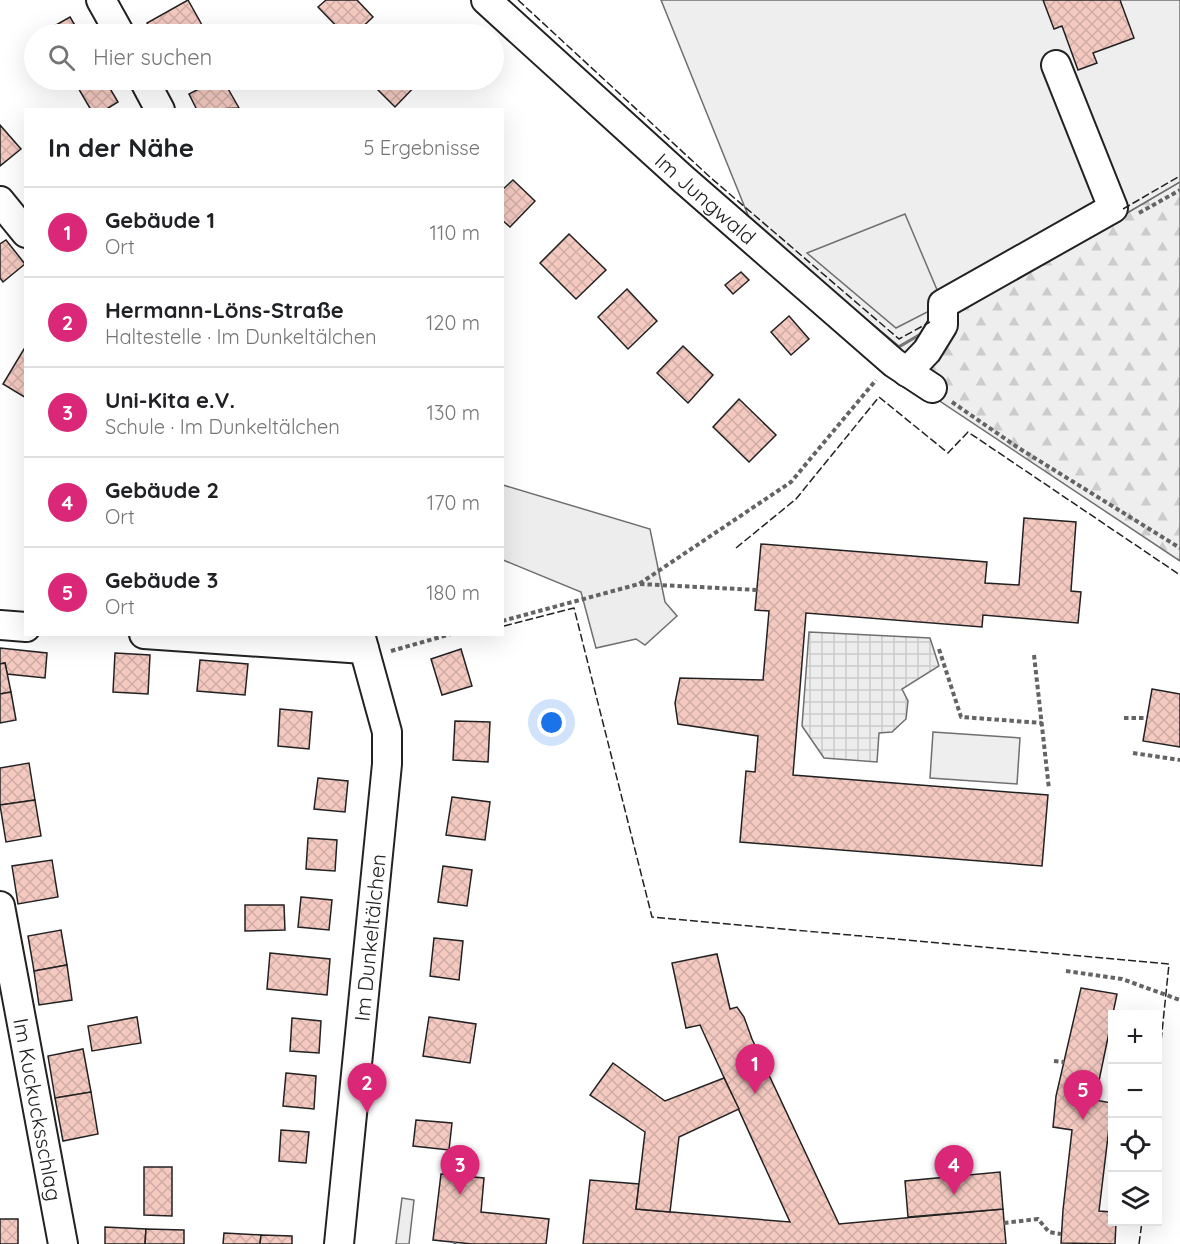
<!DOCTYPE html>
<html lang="de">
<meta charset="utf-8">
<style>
:root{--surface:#fff;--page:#f2f2f2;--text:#202124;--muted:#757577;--line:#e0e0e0;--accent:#db2777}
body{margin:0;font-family:Quicksand,sans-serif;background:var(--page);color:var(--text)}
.controls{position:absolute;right:18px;bottom:18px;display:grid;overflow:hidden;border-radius:0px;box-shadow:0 6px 24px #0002}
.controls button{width:54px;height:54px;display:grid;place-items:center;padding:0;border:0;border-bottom:2px solid var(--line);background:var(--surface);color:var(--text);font:30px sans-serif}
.you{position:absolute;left:552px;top:723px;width:21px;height:21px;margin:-15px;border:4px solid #fff;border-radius:50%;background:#1a73e8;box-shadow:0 0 0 9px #1a73e833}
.badge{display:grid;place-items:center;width:39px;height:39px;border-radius:50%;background:var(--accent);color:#fff;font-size:20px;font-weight:700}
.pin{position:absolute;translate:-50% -50px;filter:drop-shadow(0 2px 3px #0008)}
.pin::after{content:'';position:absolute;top:32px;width:21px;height:18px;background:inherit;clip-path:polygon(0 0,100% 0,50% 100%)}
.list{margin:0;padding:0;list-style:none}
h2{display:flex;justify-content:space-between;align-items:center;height:78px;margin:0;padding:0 24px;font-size:26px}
h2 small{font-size:20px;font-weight:400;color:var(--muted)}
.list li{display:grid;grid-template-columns:39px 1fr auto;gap:18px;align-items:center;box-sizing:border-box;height:90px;padding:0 24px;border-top:2px solid var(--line)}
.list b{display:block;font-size:22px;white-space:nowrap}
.list p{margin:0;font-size:20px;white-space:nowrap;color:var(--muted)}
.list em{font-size:20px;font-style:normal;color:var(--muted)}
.icon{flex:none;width:33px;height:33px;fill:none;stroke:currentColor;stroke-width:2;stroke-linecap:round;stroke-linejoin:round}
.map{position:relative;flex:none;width:1180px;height:1244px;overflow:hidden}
.search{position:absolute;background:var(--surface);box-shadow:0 6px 24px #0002;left:24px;top:24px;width:480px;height:66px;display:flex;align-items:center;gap:15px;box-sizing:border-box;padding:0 21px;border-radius:33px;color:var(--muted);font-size:22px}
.panel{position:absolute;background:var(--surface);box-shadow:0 6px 24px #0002;left:24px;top:108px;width:480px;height:528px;border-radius:0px}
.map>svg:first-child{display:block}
.forest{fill:url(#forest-firs);stroke:#6f6f6f;stroke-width:1.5}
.pitch{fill:#eee;stroke:#6f6f6f;stroke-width:1.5}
.parking{fill:#ededed;stroke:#6f6f6f;stroke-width:1.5}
.plaza{fill:url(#plaza-grid);stroke:#6f6f6f;stroke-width:1.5}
.building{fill:url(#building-cross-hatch);stroke:#222;stroke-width:1.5}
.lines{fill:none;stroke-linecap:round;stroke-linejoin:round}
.minor-casing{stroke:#222;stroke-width:32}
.path{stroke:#646464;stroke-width:4;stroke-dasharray:4.5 3;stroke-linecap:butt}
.minor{stroke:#fff;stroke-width:28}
.fence{stroke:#222;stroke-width:1.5;stroke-dasharray:8 3;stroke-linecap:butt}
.labels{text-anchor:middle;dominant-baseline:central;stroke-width:4.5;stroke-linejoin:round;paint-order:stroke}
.street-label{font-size:21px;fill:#222;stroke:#fff}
</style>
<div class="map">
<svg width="1180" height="1244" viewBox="0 0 1180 1244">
<defs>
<pattern id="forest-firs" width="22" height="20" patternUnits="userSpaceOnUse" patternTransform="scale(1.5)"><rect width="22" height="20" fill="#eee"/><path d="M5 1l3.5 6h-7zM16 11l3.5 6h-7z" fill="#ccc"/></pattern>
<pattern id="plaza-grid" width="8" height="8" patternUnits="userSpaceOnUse" patternTransform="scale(1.5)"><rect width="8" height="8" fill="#ededed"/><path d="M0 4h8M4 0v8" fill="none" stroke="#cbcbcb"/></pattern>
<pattern id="building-cross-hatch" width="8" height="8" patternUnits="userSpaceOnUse" patternTransform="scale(1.5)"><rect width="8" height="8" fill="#f3c9c0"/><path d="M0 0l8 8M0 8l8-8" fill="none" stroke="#d0aca5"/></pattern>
</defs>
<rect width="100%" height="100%" fill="#fff"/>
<!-- forest -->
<polygon class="forest" points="1180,182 1180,561 878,360"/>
<!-- pitch -->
<g class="pitch">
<polygon points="661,0 1180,0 1180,182 899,346 752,225"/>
<polygon points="933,732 1020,738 1017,784 930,778"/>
</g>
<!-- parking -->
<g class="parking">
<polygon points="905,214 943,304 896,328 807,253"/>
<polygon points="503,485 650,529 665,602 677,616 645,645 636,639 596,648 581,592 503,560"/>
<polygon points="402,1198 414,1200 409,1244 396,1244"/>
</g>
<!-- plaza -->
<polygon class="plaza" points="809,632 930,638 939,666 902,689 908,701 906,719 892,732 879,733 877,762 824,758 802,726"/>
<!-- building -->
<g class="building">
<polygon points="188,0 207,34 154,34 147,23"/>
<polygon points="326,0 357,0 373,17 355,34 344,34 318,7"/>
<polygon points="1043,0 1120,0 1134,38 1093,53 1097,63 1078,70 1062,26 1054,29"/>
<polygon points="70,17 80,34 50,34 47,30"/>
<polygon points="87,80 105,80 118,102 105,110 91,110 77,86"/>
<polygon points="216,80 223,80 239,108 197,110 189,94"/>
<polygon points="370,80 421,80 395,107 369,81"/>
<polygon points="0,125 21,149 0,166"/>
<polygon points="513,180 535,201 510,227 502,220 502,190"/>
<polygon points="569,234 606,270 576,299 540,263"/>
<polygon points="6,240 25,264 3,282 0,278 0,244"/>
<polygon points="741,272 749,280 733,294 725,285"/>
<polygon points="627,289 657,321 628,349 598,317"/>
<polygon points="789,316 809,339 791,355 771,332"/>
<polygon points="683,346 713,375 688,403 657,373"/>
<polygon points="24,349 26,350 26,398 3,384"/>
<polygon points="739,399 776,435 749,462 713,427"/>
<polygon points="1024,518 1076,522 1071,591 1081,592 1078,623 983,615 982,627 806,613 793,775 1048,795 1042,866 740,842 746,771 755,772 758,736 678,724 675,703 680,678 763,680 769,611 755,610 761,544 987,562 985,583 1019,585"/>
<polygon points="0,648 47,653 45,678 7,674 5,663 0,664"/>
<polygon points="461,649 472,686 442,695 431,659"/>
<polygon points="115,653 150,655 148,694 113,692"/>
<polygon points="200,660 248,664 245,695 197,691"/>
<polygon points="5,663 11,692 0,694 0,664"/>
<polygon points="1152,689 1180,694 1180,747 1143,741"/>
<polygon points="11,692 16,720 0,723 0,694"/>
<polygon points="280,709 312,712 309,749 278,746"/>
<polygon points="455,721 490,722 488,762 453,760"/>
<polygon points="29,763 35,800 0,805 0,768"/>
<polygon points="318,778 348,781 345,812 314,809"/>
<polygon points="452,797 490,802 485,840 446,835"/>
<polygon points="35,800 41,836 6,842 0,805"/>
<polygon points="308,838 337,840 335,871 306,869"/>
<polygon points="52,860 58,897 18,904 12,866"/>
<polygon points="443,866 472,870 467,906 438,902"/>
<polygon points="301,897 332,900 329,930 298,927"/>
<polygon points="245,905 284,905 285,930 245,931"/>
<polygon points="61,930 67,965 34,971 28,936"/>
<polygon points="434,938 463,941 459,980 430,976"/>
<polygon points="270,953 330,959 327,995 267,989"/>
<polygon points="717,954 730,1009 737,1007 744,1017 752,1039 839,1224 1003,1209 1006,1244 583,1244 590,1180 639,1184 636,1209 790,1222 700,1025 686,1028 672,963"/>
<polygon points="67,965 72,1000 39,1005 34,971"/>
<polygon points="1081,988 1117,994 1095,1100 1112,1103 1099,1211 1112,1212 1112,1222 1116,1222 1115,1244 1061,1243 1063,1210 1072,1130 1053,1127 1056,1096"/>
<polygon points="137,1017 141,1043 92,1051 88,1026"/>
<polygon points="429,1017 476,1024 470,1063 423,1056"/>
<polygon points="292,1018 321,1021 319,1053 290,1051"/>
<polygon points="83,1049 91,1092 55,1098 48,1056"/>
<polygon points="613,1063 665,1101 724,1078 739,1109 679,1137 670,1212 636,1209 645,1132 590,1095"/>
<polygon points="286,1073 316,1076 314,1109 283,1106"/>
<polygon points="91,1092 98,1134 63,1141 55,1098"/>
<polygon points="416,1120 452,1123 449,1150 413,1146"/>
<polygon points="281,1130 309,1132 306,1163 279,1161"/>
<polygon points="144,1167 172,1167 172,1216 144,1215"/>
<polygon points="1000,1172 1003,1209 908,1217 905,1181"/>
<polygon points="441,1174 484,1178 481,1212 549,1219 546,1244 472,1244 433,1240"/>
<rect x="0" y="1219" width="18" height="25"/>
<polygon points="105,1227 146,1229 145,1244 105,1244"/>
<polygon points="146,1229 184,1230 184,1244 145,1244"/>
<polygon points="224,1233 261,1235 260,1244 223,1244"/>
<polygon points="261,1235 292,1236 292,1244 260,1244"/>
</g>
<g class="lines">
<!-- minor casing -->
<g class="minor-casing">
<g id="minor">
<polyline points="101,0 120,34"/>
<path id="s1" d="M486 0 682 178 894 363 932 388"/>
<polyline points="144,80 160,110"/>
<polyline points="0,201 26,233"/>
<polyline points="907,372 927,351 943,325 943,304 1113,208 1056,65"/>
<polyline points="0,625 26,627"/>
<polyline points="144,634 364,649"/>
<path id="s2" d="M0 906 63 1244"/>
<path id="s3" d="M339 1244 387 764V732L360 634"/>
</g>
</g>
<!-- path -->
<g class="path">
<polyline points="1139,213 1180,190"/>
<polyline points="952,402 1017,447 1180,548"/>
<polyline points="640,584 757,590"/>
<polyline points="502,621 639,584 791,482 876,380"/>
<polyline points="939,649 961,717 1042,723"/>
<polyline points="391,651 451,634"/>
<polyline points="1034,655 1049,789"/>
<polyline points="1124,718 1147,718"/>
<polyline points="1133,753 1180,760"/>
<polyline points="1066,971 1122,979 1180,1000"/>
<polyline points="1054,1061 1064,1062"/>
<polyline points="1004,1223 1038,1219 1049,1232 1061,1234"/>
<polyline points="454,1244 455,1242"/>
</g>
<!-- minor -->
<use href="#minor" class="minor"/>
<!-- fence -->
<g class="fence">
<polyline points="518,0 711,178 899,339 930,322"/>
<polyline points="1123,209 1180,176"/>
<polyline points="736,548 796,499 879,397 948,453 968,432 1180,575"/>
<polyline points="504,626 574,608 652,917 1169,964 1158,1071"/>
<polyline points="1139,1244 1142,1222"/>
</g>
</g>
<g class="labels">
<!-- street labels -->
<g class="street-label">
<text stroke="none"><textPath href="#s1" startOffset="296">Im Jungwald</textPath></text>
<text stroke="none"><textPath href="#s3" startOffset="308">Im Dunkeltälchen</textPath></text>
<text stroke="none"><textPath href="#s2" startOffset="207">Im Kuckucksschlag</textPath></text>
</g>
</g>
</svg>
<div class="controls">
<button>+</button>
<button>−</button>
<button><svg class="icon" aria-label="locate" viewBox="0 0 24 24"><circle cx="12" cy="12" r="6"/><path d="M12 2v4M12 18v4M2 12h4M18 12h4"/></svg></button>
<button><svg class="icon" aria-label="layers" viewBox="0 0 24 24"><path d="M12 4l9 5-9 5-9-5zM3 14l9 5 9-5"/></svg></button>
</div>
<div class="you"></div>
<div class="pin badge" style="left:755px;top:1094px">1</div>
<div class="pin badge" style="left:367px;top:1113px">2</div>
<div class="pin badge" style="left:460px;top:1195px">3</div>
<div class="pin badge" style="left:954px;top:1195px">4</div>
<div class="pin badge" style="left:1083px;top:1120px">5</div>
<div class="search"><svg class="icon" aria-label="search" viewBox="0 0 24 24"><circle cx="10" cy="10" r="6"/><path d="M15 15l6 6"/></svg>Hier suchen</div>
<section class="panel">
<h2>In der Nähe<small>5 Ergebnisse</small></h2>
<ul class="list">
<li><span class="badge">1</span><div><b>Gebäude 1</b><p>Ort</p></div><em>110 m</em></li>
<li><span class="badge">2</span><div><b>Hermann-Löns-Straße</b><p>Haltestelle · Im Dunkeltälchen</p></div><em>120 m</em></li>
<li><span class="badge">3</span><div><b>Uni-Kita e.V.</b><p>Schule · Im Dunkeltälchen</p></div><em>130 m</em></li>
<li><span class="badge">4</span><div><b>Gebäude 2</b><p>Ort</p></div><em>170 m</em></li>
<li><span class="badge">5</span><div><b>Gebäude 3</b><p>Ort</p></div><em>180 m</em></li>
</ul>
</section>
</div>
